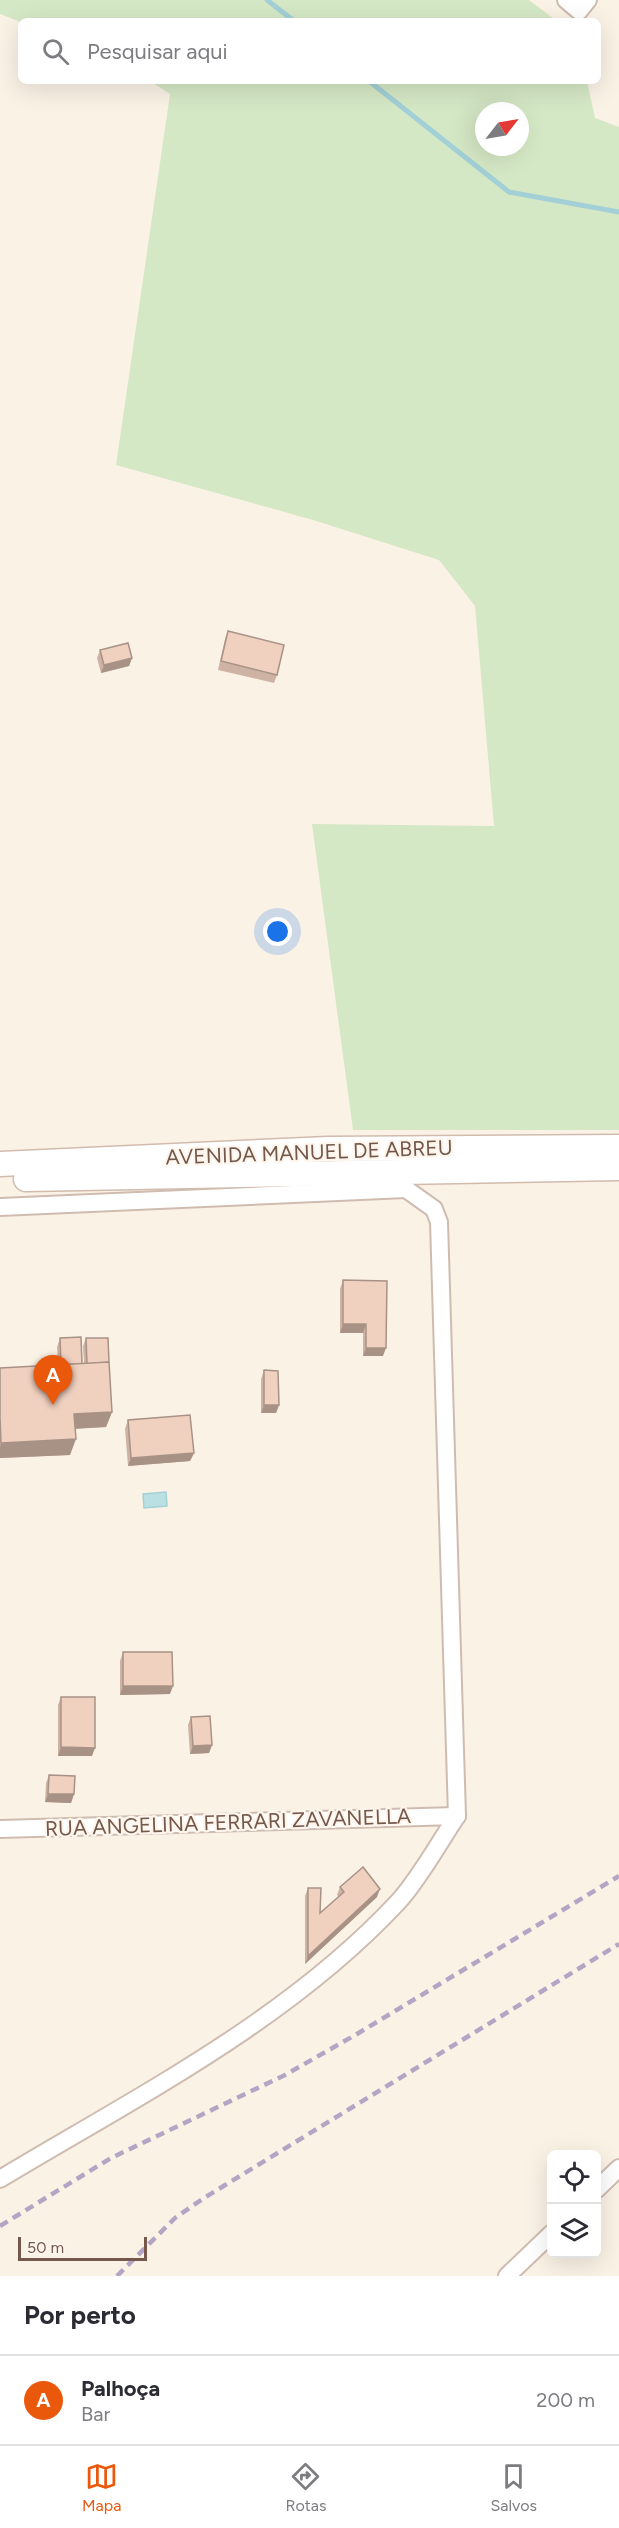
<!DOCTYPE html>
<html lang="pt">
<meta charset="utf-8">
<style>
:root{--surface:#fff;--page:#f2f2f3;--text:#2b2b33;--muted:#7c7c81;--line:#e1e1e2;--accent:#ea580c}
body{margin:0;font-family:Figtree,sans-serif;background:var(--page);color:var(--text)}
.controls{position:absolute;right:18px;bottom:18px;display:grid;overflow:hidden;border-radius:9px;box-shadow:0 6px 24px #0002}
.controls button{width:54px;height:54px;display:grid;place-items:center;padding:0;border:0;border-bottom:2px solid var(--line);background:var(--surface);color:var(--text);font:30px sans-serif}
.compass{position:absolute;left:475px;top:102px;width:54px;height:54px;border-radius:50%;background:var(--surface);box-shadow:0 6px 24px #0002;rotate:59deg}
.scale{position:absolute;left:18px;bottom:15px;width:129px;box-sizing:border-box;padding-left:6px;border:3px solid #74584c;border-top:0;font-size:16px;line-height:21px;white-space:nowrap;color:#74584c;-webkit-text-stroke:4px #fef6ec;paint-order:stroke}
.you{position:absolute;left:278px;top:932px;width:21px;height:21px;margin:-15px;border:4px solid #fff;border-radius:50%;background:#1a73e8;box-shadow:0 0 0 9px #1a73e833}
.badge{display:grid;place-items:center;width:39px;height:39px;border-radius:50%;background:var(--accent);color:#fff;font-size:20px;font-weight:700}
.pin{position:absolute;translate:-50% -50px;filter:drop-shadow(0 2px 3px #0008)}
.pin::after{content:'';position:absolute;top:32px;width:21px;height:18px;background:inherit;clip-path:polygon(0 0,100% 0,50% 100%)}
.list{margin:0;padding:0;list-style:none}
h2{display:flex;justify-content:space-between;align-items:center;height:78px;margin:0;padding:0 24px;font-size:26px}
h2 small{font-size:20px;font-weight:400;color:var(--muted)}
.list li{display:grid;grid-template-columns:39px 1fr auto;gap:18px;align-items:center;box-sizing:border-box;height:90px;padding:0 24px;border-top:2px solid var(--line)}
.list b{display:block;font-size:22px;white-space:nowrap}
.list p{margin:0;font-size:20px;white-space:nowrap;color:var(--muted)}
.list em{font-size:20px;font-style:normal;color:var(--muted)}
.icon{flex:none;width:33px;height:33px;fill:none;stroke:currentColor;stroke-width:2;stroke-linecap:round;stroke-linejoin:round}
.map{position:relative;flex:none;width:619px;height:2276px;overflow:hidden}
.search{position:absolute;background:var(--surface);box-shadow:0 6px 24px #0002;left:18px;right:18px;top:18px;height:66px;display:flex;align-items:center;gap:15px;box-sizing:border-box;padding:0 21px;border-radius:9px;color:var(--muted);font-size:22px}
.sheet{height:168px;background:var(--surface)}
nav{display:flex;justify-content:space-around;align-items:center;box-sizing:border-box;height:84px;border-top:2px solid var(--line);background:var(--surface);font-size:16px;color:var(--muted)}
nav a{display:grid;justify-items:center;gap:3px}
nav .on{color:var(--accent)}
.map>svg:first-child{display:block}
.green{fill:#d5e8c5;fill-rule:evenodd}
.water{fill:#bbe0e4;stroke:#a2d0d6;stroke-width:1.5}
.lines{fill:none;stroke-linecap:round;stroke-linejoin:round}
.stream{stroke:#a2d0d6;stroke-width:5}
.street-casing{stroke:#cfbcb0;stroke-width:20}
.secondary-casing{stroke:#d1bbad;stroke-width:27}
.street{stroke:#fff;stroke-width:16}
.secondary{stroke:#fff;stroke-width:24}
.rail{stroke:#b4a5c5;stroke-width:4.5;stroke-dasharray:9 6;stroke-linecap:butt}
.wall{fill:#ceb3a4}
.shaded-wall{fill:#a89286}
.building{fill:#f0d0bf;stroke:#a89286;stroke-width:1.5}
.labels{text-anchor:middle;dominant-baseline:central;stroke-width:4.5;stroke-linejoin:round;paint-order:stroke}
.street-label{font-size:21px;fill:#74584c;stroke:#fef6ec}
</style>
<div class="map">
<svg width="619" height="2276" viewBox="0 0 619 2276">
<rect width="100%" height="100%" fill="#fbf2e6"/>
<!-- green -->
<g class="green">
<polygon points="0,0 529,0 557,21 21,22 0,14"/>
<path d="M150 81H587L595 118 619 127V1130H353L312 824 494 826 475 606 439 560 313 520 116 465 170 94ZM484 111H520V147H484Z"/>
</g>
<!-- water -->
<polygon class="water" points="166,1492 167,1506 144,1508 143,1494"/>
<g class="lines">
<!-- stream -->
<g class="stream">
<polyline points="267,0 294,21"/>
<polyline points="369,81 509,192 619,212"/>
</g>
<!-- street casing -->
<g class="street-casing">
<g id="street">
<polyline points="566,0 579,11 588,0"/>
<polyline points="0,1207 406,1189 434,1209 439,1222 457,1816"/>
<polyline points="0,1829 457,1816"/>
<path d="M0 2179C138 2096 287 2021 398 1902 418 1881 440 1841 457 1816"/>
<polyline points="596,2190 619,2168"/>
<polyline points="507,2276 552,2233"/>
</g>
</g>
<!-- secondary casing -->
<g class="secondary-casing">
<g id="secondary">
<polyline points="0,1164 328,1149 619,1147"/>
<polyline points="26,1179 619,1168"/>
</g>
</g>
<!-- street -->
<use href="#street" class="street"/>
<!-- secondary -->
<use href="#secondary" class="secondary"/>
<!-- rail -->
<g class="rail">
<polyline points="0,2226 111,2158 285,2075 357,2034 619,1876"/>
<polyline points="117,2276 175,2218 204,2198 619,1944"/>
</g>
</g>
<!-- wall -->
<g class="wall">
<polygon points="228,631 277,675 274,683 218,670 225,639"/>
<polygon points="100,650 132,658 129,666 101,673 97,658"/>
<polygon points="343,1280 383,1356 363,1356 363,1333 340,1333 340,1289"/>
<polygon points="60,1338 82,1364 84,1364 83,1346 86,1338 109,1362 112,1412 106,1427 75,1429 70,1455 0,1458 0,1368 58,1365 57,1347"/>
<polygon points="264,1370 279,1405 276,1413 261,1413 261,1379"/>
<polygon points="128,1420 194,1453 190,1461 128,1466 125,1429"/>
<polygon points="123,1652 170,1694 120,1695 120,1661"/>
<polygon points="61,1697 92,1756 58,1756 58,1705"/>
<polygon points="191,1717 212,1745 209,1753 190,1754 188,1725"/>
<polygon points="49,1775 74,1794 71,1803 45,1802 46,1783"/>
<polygon points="340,1887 377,1897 305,1964 305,1896 308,1888 320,1913 339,1897 337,1895"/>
</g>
<!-- shaded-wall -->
<g class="shaded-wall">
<polygon points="132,658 129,666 101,673 104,665"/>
<polygon points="343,1324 366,1324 363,1333 340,1333"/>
<polygon points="366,1348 386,1348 383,1356 363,1356"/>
<polygon points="264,1405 279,1405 276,1413 261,1413"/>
<polygon points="112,1412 106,1427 69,1429 74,1414"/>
<polygon points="76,1439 70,1455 0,1458 0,1447 1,1443"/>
<polygon points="194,1453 190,1461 128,1466 131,1458"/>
<polygon points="123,1686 173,1686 170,1694 120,1695"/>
<polygon points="212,1745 209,1753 190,1754 193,1746"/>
<polygon points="61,1747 95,1748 92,1756 58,1756"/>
<polygon points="48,1794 74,1794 71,1803 45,1802"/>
<polygon points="380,1889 377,1897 305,1964 308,1956"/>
</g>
<!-- building -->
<g class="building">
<polygon points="228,631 284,645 277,675 221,661"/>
<polygon points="128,643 132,658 104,665 100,650"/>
<polygon points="343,1280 387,1281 386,1348 366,1348 366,1324 343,1324"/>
<polygon points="81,1337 82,1364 61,1365 60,1338"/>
<polygon points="86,1338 108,1338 109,1362 87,1364"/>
<polygon points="109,1362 112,1412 74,1414 76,1439 1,1443 0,1417 0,1368"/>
<polygon points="264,1370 278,1371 279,1405 264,1405"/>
<polygon points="190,1415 194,1453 131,1458 128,1420"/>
<polygon points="123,1652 172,1652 173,1686 123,1686"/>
<polygon points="61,1697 95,1697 95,1748 61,1747"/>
<polygon points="210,1716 212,1745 193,1746 191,1717"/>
<polygon points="49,1775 75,1776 74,1794 48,1794"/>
<polygon points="363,1867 380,1889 308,1956 308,1888 321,1888 320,1913 344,1892 340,1887"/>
</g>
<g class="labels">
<!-- street labels -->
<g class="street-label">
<text transform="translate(309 1152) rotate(-2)">AVENIDA MANUEL DE ABREU</text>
<text transform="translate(228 1822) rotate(-2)">RUA ANGELINA FERRARI ZAVANELLA</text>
</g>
</g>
</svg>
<div class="controls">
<button><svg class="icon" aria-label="locate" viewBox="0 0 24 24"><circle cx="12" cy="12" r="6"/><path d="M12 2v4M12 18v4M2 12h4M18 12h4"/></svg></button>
<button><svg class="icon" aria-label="layers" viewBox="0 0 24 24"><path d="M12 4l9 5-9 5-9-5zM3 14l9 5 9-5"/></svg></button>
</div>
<svg class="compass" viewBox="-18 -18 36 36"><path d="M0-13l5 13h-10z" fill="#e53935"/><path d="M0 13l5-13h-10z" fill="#7c7c81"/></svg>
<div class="scale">50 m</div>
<div class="you"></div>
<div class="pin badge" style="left:53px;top:1405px">A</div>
<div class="search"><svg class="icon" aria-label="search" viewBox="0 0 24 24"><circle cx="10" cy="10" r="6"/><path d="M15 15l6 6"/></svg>Pesquisar aqui</div>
</div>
<section class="sheet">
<h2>Por perto<small></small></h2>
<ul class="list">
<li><span class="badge">A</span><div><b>Palhoça</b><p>Bar</p></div><em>200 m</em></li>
</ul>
</section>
<nav>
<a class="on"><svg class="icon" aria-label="map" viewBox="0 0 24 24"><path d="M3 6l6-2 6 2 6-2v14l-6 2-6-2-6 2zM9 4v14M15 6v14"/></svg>Mapa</a>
<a><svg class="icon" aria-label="directions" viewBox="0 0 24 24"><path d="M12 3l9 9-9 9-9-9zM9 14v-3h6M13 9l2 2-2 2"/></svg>Rotas</a>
<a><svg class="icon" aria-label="saved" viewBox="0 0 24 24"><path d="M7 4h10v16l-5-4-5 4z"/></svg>Salvos</a>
</nav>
